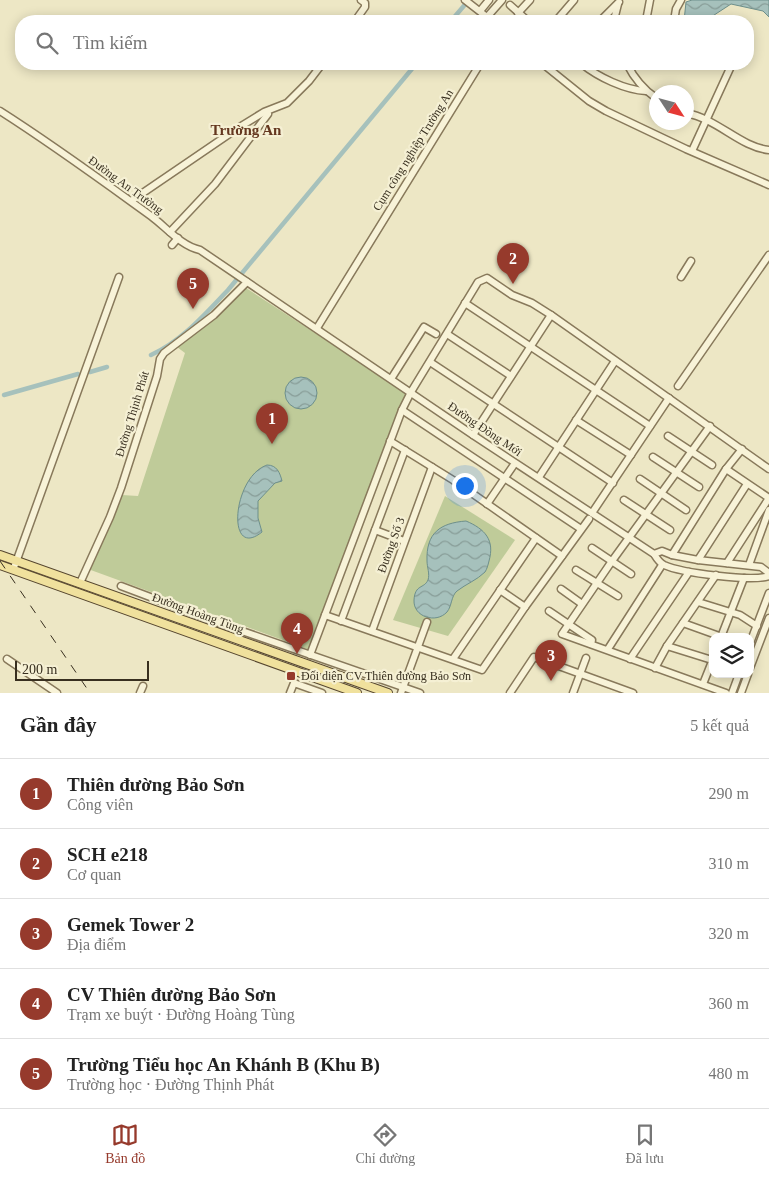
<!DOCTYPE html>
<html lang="vi">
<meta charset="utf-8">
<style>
:root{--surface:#fff;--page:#f2f2f2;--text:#222;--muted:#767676;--line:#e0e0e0;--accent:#963a2c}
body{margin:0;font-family:Georgia,serif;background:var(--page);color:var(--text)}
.controls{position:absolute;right:15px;bottom:15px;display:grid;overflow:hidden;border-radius:10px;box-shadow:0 2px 12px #0003}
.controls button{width:45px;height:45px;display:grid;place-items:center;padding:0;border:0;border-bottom:1px solid var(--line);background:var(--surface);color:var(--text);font:25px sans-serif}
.compass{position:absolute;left:649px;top:85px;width:45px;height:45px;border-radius:50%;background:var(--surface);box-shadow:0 2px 12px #0003;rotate:126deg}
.scale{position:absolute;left:15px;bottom:12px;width:134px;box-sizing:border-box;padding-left:5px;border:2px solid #382f1f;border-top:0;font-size:14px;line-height:18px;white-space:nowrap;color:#382f1f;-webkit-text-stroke:4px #f5f0d4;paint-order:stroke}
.you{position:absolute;left:464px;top:485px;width:18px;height:18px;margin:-12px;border:4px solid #fff;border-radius:50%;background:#1a73e8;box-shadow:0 0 0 8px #1a73e833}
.badge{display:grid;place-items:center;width:32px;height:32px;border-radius:50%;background:var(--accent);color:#fff;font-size:16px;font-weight:700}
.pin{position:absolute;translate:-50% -41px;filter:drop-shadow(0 1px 2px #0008)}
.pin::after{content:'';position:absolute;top:26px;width:18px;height:15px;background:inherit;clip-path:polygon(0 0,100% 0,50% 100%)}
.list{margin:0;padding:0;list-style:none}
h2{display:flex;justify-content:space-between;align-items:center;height:65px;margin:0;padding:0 20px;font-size:21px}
h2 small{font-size:16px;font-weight:400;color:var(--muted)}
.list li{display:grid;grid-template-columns:32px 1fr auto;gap:15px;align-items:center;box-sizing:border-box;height:70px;padding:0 20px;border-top:1px solid var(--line)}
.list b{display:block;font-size:19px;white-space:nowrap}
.list p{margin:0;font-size:16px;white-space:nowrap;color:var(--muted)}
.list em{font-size:16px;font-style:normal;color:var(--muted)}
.icon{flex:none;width:28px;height:28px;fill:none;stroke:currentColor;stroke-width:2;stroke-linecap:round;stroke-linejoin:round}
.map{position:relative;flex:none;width:769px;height:693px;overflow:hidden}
.search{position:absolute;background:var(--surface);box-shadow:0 2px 12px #0003;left:15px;right:15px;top:15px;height:55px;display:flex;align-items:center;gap:12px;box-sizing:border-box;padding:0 18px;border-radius:20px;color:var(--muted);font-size:19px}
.sheet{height:415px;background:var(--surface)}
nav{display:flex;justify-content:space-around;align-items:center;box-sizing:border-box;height:70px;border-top:1px solid var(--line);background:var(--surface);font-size:14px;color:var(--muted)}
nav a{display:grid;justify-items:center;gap:2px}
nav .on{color:var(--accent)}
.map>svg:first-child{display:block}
.park{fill:#bfcb99}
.water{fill:url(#water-waves);stroke:#6d8f8b}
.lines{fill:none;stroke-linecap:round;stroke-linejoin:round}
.canal{stroke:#a6c1bc;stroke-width:4.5}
.minor-casing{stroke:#88795b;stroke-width:9}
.major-casing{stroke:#56462f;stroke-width:10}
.minor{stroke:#f8f3d8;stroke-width:6}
.major{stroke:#f0e19d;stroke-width:8}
.rail{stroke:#382f1f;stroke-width:1;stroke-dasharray:9 9;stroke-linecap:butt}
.poi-dot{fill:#963a2c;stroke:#f5f0d4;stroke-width:2}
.labels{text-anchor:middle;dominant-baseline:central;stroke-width:4.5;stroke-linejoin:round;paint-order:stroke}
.street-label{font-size:12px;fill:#382f1f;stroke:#f5f0d4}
.poi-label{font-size:12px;fill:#382f1f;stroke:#f5f0d4;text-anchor:start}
.quarter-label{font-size:15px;font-weight:bold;fill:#64371f;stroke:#f5f0d4}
</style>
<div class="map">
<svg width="769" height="693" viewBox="0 0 769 693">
<defs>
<pattern id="water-waves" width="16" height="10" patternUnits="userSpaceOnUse" patternTransform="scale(1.25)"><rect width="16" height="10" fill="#a6c1bc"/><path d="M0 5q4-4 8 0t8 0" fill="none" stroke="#889d98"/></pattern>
</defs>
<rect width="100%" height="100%" fill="#ede7c5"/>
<!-- park -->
<g class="park">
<polygon points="246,288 407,393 310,650 88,569 122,495 138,496 185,353 177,347 215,319"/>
<polygon points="445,496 515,540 448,636 393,620"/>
</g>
<!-- water -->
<g class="water">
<polygon points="692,0 769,0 769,17 763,11 731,4 705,21 684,21 686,2"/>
<circle cx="301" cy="393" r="16"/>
<path d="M267 465C277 465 280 473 282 481L275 483 258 501V518L262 532C226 561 232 477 267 465Z"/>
<path d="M466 521C485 529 495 540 489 561 488 565 487 569 485 572 477 580 466 584 457 591 451 596 452 606 447 612 436 624 413 617 414 600 415 584 424 589 428 580 430 574 427 567 427 561 426 533 440 523 466 521Z"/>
</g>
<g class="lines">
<!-- canal -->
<g class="canal">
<polyline points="451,21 468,1"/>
<path d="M151 355C182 341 205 314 228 290L416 64"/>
<polyline points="90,372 107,367"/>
<polyline points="4,395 78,374"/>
</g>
<!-- minor casing -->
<g class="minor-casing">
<g id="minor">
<polyline points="465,0 492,21"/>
<polyline points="510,5 528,21"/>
<polyline points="480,11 489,0"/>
<polyline points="518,13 530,0"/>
<polyline points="487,17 502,0"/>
<polyline points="355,21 365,7 365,3 361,0"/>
<polyline points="556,21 574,0"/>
<polyline points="600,21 619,2"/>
<polyline points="616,21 615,16 618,4"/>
<polyline points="646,21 650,0"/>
<polyline points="674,21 676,9 681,0"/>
<polyline points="543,64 589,101 606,111 686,149 769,185"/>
<path d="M582 64C598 77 625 90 646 91"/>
<path d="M627 64C634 78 643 89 656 98"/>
<path d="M0 111C52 144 101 180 151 216 166 227 181 246 200 250L473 435 654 554C657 559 660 563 664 565 682 573 752 582 769 576"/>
<path d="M686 113C718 119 740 147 769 150"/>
<polyline points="692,151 732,64"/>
<polyline points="131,201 238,128 264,112 287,103 309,81 322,64"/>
<polyline points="170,232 215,184 268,114"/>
<polyline points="172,245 178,238"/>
<polyline points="681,277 691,261"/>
<polyline points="465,303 650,426"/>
<polyline points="317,328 480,64"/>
<polyline points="447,334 511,376"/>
<polyline points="430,362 613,483"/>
<polyline points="391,379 424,327 436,334"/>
<polyline points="678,386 769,255"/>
<polyline points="402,410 581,529"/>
<polyline points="576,420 631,455"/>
<polyline points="710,426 612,561 562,634 726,693"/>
<polyline points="473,435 551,315"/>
<polyline points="668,436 712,465"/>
<polyline points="390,441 453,480 562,556"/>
<polyline points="653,457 699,487"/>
<polyline points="726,469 769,498"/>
<polyline points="539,477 615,361"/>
<polyline points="640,479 686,510"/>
<polyline points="624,500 670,530"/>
<polyline points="487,504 513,466"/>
<polyline points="592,513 669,398"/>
<polyline points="375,530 404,541"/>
<polyline points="592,548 631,574"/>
<polyline points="654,554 662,551 672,555 726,469 742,449"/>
<polyline points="672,555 698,560 761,567 769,573"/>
<polyline points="698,560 747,484"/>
<polyline points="727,563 769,498"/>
<polyline points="15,565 119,277"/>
<polyline points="749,565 769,510"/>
<polyline points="576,570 618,596"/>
<polyline points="80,583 110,517 121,488 157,376 160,359 164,353 214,315 247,282"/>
<polyline points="121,586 219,623 420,693"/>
<polyline points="561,589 582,604"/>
<polyline points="500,590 525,607"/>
<polyline points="698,602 740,615 757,626"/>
<polyline points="549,611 592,640 591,644"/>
<polyline points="325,615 482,670 525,607 589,519"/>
<polyline points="341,621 405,450"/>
<polyline points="683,623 722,637"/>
<polyline points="372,631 432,467"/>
<polyline points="721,637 744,578"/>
<polyline points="750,643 769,593"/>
<polyline points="667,646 712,660"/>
<polyline points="608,649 662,565"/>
<polyline points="310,655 402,410 411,392 475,287 478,282 487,278 512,295 532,303 551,315 769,469"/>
<polyline points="7,659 57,693"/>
<polyline points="453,659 536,538"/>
<polyline points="630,659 689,572"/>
<polyline points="655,668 667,646 716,575"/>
<polyline points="750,668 769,618"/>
<polyline points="703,684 713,659"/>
<polyline points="140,693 143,686"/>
<polyline points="290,693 294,683 322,693"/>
<polyline points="401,693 427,622"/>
<polyline points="510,693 534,657 633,693"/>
<polyline points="573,693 586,658"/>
<polyline points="732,693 739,674"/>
<polyline points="741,693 748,674"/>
</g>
</g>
<!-- major casing -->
<g class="major-casing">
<g id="major">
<polyline points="0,555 388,693"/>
<polyline points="0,565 357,693"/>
</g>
</g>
<!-- minor -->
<use href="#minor" class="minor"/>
<!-- major -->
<use href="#major" class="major"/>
<!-- rail -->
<polyline class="rail" points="0,561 90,693"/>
</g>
<!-- markers -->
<rect class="poi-dot" x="286" y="671" width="10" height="10" rx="2.5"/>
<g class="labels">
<!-- street labels -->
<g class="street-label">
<text transform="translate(413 150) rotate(-58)">Cụm công nghiệp Trường An</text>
<text transform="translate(126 185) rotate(36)">Đường An Trường</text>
<text transform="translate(132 414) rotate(-73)">Đường Thịnh Phát</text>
<text transform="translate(485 429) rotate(34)">Đường Đồng Mới</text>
<text transform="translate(391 545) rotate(-70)">Đường Số 3</text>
<text transform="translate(198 613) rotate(20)">Đường Hoàng Tùng</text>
</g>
<!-- poi labels -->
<g class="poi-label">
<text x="301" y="676">Đối diện CV Thiên đường Bảo Sơn</text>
</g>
<!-- quarter labels -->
<g class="quarter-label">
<text x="246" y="130">Trường An</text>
</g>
</g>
</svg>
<div class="controls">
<button><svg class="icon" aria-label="layers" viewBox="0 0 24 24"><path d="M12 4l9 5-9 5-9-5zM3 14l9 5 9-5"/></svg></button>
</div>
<svg class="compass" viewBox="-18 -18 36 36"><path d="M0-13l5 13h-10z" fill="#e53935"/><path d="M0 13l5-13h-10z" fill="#767676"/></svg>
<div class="scale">200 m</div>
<div class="you"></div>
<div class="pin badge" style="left:272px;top:444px">1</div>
<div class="pin badge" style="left:513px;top:284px">2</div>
<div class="pin badge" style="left:551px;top:681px">3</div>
<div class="pin badge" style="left:297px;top:654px">4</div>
<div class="pin badge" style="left:193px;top:309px">5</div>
<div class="search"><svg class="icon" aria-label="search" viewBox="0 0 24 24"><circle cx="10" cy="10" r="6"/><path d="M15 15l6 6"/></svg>Tìm kiếm</div>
</div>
<section class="sheet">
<h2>Gần đây<small>5 kết quả</small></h2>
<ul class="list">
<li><span class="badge">1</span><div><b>Thiên đường Bảo Sơn</b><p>Công viên</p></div><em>290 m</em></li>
<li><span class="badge">2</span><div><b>SCH e218</b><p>Cơ quan</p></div><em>310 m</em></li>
<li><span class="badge">3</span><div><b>Gemek Tower 2</b><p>Địa điểm</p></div><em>320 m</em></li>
<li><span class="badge">4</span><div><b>CV Thiên đường Bảo Sơn</b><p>Trạm xe buýt · Đường Hoàng Tùng</p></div><em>360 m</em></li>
<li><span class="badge">5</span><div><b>Trường Tiểu học An Khánh B (Khu B)</b><p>Trường học · Đường Thịnh Phát</p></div><em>480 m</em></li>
</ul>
</section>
<nav>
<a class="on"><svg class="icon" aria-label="map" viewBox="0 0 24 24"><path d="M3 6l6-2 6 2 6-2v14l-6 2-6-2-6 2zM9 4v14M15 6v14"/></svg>Bản đồ</a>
<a><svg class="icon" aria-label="directions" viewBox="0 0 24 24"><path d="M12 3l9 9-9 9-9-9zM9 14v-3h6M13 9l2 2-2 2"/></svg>Chỉ đường</a>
<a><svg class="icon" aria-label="saved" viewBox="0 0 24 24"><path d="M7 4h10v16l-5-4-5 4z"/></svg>Đã lưu</a>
</nav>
